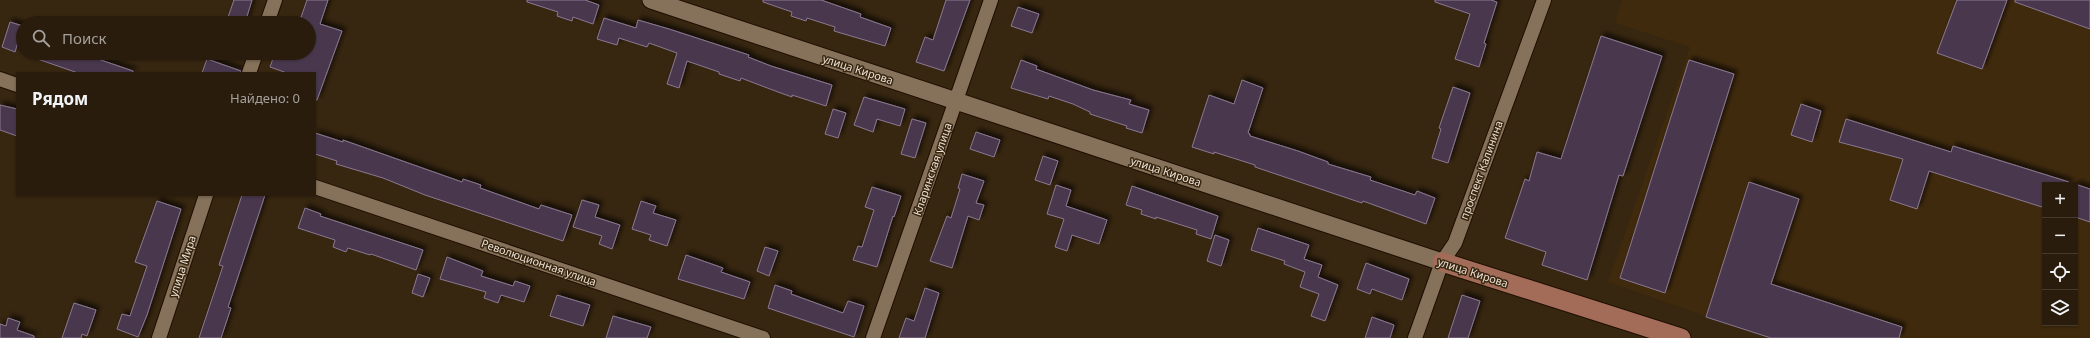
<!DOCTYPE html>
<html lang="ru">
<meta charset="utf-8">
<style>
:root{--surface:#291c0c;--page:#35291a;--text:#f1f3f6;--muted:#a5a19d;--line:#453a2d}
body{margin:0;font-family:"Noto Sans",sans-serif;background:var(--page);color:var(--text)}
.controls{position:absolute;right:12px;bottom:12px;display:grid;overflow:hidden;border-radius:0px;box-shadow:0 1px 3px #0004}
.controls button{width:36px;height:36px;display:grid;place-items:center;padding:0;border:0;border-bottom:1px solid var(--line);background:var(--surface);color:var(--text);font:20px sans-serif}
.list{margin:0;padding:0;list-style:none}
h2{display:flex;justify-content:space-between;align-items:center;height:52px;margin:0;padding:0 16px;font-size:17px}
h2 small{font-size:13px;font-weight:400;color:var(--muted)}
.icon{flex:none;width:22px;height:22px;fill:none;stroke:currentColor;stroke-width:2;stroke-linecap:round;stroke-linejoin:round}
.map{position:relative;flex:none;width:2090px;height:338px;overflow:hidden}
.search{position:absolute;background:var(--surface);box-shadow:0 1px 3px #0004;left:16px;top:16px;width:300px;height:44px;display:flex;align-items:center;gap:10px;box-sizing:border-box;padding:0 14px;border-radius:22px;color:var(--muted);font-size:15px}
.panel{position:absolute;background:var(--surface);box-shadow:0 1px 3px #0004;left:16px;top:72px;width:300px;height:124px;border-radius:0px}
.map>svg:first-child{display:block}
.built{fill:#402a0d;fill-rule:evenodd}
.building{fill:#48384e;stroke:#8a7891;filter:url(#shadow)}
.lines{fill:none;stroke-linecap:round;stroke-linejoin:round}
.minor-casing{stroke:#1e0e00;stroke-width:16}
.tertiary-casing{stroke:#1e0e00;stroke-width:19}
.secondary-casing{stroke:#1e0e00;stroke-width:21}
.minor{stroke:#86715a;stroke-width:14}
.tertiary{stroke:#86715a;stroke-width:17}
.secondary{stroke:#a26c58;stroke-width:19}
.labels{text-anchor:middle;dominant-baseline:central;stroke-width:3;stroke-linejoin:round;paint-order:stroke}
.street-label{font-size:11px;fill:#ece0d3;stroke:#372610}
</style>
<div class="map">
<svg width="2090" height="338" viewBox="0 0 2090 338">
<defs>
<filter id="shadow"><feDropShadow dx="3.5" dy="-3.5" stdDeviation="2" flood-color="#0009"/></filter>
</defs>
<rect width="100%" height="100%" fill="#372610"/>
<!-- built -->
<path class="built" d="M1622 0H2090V338H1769L1608 282 1690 47 1615 23ZM2045 185H2075V323H2045Z"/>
<!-- building -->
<g class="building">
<polygon points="234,0 252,0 245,23 226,23"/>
<polygon points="307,0 328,0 320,24 342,31 317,100 315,100 315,73 287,73 270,67 275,53 309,53 309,23 299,23"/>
<polygon points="527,0 585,0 599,5 593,24 573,17 572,21 557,16 558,12 527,2"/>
<polygon points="763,0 821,0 861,14 860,17 891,28 885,46 834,31 835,27 807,18 806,21 791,16 792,12 763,2"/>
<polygon points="946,0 970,0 944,71 916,62 925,37 933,40"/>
<polygon points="1435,0 1491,0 1497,2 1484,43 1486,44 1479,67 1455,59 1470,14 1435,2"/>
<polygon points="1957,0 2007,0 1982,69 1937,53"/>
<polygon points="2015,0 2090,0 2090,29 2015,2"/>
<polygon points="1018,7 1039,14 1032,33 1011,26"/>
<polygon points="604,18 636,28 638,20 669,29 749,55 748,57 771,66 832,85 826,106 792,95 792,97 778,92 741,78 740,81 719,74 719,72 687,61 679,88 667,84 677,53 649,43 647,47 619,38 617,45 597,39"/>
<polygon points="10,22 23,26 15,52 2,47"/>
<polygon points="1601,36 1662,56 1623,176 1619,175 1587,280 1542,265 1546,252 1505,238 1525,179 1529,181 1537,152 1561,159"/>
<polygon points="26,53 90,53 89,56 133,71 133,73 78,73 26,55"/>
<polygon points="207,59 241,71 241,73 202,73"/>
<polygon points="1021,60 1037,66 1036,69 1093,90 1131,100 1129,104 1149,110 1142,133 1126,128 1127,126 1090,114 1090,112 1073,104 1049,96 1048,99 1011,88"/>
<polygon points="1689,60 1734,74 1665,293 1620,278"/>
<polygon points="1242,80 1263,88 1248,133 1250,134 1250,136 1298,151 1328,162 1328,164 1371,177 1370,180 1415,195 1417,191 1435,198 1426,224 1363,201 1362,203 1255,167 1255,165 1214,152 1214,154 1192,147 1209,95 1234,104"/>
<polygon points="1453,87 1470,93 1448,163 1432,158 1441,129 1439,128"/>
<polygon points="864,97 905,109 900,126 877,119 873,132 854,125"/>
<polygon points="1801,104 1821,111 1812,142 1791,135"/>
<polygon points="0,105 17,109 17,136 0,130"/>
<polygon points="833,109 846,113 838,138 825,134"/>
<polygon points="912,119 926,123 915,158 901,154"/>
<polygon points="1846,119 1951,152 1953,146 2069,182 2069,185 2045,185 2045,208 1929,171 1917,209 1890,200 1903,159 1839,142"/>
<polygon points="976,132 1000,140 994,157 970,149"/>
<polygon points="315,133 343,142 343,140 462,182 463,179 481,185 480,188 539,209 541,205 572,215 563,241 425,195 383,178 336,164 337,161 315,154"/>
<polygon points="1043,156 1058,161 1050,185 1035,180"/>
<polygon points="962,174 984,181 976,203 984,205 979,220 968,216 952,268 930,261 947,216 951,218 960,189 958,188"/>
<polygon points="1749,182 1799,199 1771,284 1902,327 1899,338 1771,338 1706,317"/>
<polygon points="2075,184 2090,189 2090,222 2075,217"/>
<polygon points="1056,185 1071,190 1066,206 1107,220 1099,244 1072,235 1067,251 1055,247 1064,219 1047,214"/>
<polygon points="1132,186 1218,216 1211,239 1196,234 1197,230 1156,217 1156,219 1141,214 1142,210 1126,205"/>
<polygon points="872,187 901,196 894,217 893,216 877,267 853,260 858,246 862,247 874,210 865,207"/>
<polygon points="242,195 265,195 228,307 231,308 221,338 199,338 223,266 219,265"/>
<polygon points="582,200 599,205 595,217 620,225 612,249 599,244 602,236 573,227"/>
<polygon points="157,201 181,209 147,315 138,337 117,329 122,314 130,316 147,266 135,262"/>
<polygon points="641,201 656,206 653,213 676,220 667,246 649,240 651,235 632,229"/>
<polygon points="305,208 321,214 320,216 423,250 416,270 371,254 370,255 348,248 346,252 333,247 335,240 298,228"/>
<polygon points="1258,228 1309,245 1304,259 1322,265 1318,277 1338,285 1325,321 1311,316 1319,294 1300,287 1305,272 1284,264 1285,261 1251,250"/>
<polygon points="1215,235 1229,240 1221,266 1207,261"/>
<polygon points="765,247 778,251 769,276 757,271"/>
<polygon points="686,255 723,268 721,272 750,282 744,299 678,279"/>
<polygon points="447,257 483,271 481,276 513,286 515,281 530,286 524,302 501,295 498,303 484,298 486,292 440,279"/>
<polygon points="1366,263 1409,279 1402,300 1372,289 1370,294 1357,289"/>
<polygon points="418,274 430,278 423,297 412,293"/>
<polygon points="775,285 792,291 791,294 843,313 848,301 864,306 854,337 768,308"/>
<polygon points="925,288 939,293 925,338 899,338 906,318 914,321"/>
<polygon points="557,295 590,305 583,326 550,316"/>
<polygon points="1462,295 1480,301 1468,338 1448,338"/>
<polygon points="74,303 96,310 87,336 82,334 81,338 62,338"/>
<polygon points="613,316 651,327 647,338 606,338"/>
<polygon points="1372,317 1394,325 1390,338 1365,338"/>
<polygon points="8,318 20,322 17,330 34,336 34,338 0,338 0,324 6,326"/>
</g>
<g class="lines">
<!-- minor casing -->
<g class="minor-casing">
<g id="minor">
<polyline points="267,23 275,0"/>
<polyline points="249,73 256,53"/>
<polyline points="0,79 17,85"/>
<polyline points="315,187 763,338"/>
<polyline points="159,338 206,195"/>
<polyline points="873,338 991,0"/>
<polyline points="1415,338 1442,262 1455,243 1544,0"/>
</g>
</g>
<!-- tertiary casing -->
<g class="tertiary-casing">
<polyline id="tertiary" points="651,0 1442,262"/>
</g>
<!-- secondary casing -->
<g class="secondary-casing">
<polyline id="secondary" points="1442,262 1681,338"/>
</g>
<!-- minor -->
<use href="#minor" class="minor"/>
<!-- tertiary -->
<use href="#tertiary" class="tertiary"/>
<!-- secondary -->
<use href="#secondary" class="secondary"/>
</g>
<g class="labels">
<!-- street labels -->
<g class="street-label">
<text transform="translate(858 69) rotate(18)">улица Кирова</text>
<text transform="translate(932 169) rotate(-71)">Кларинская улица</text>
<text transform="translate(1481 170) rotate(-70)">проспект Калинина</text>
<text transform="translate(1166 171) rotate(18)">улица Кирова</text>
<text transform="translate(539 262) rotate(19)">Революционная улица</text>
<text transform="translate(182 266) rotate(-72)">улица Мира</text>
<text transform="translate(1473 272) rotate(18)">улица Кирова</text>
</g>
</g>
</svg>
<div class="controls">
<button>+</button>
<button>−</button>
<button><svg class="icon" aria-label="locate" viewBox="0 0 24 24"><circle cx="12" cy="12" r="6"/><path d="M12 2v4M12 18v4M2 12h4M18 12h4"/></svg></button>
<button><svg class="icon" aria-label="layers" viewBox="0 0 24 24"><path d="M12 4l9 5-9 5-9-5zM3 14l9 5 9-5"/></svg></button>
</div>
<div class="search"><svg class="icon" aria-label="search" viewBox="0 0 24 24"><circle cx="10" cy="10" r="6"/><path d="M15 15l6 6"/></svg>Поиск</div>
<section class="panel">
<h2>Рядом<small>Найдено: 0</small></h2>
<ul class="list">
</ul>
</section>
</div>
